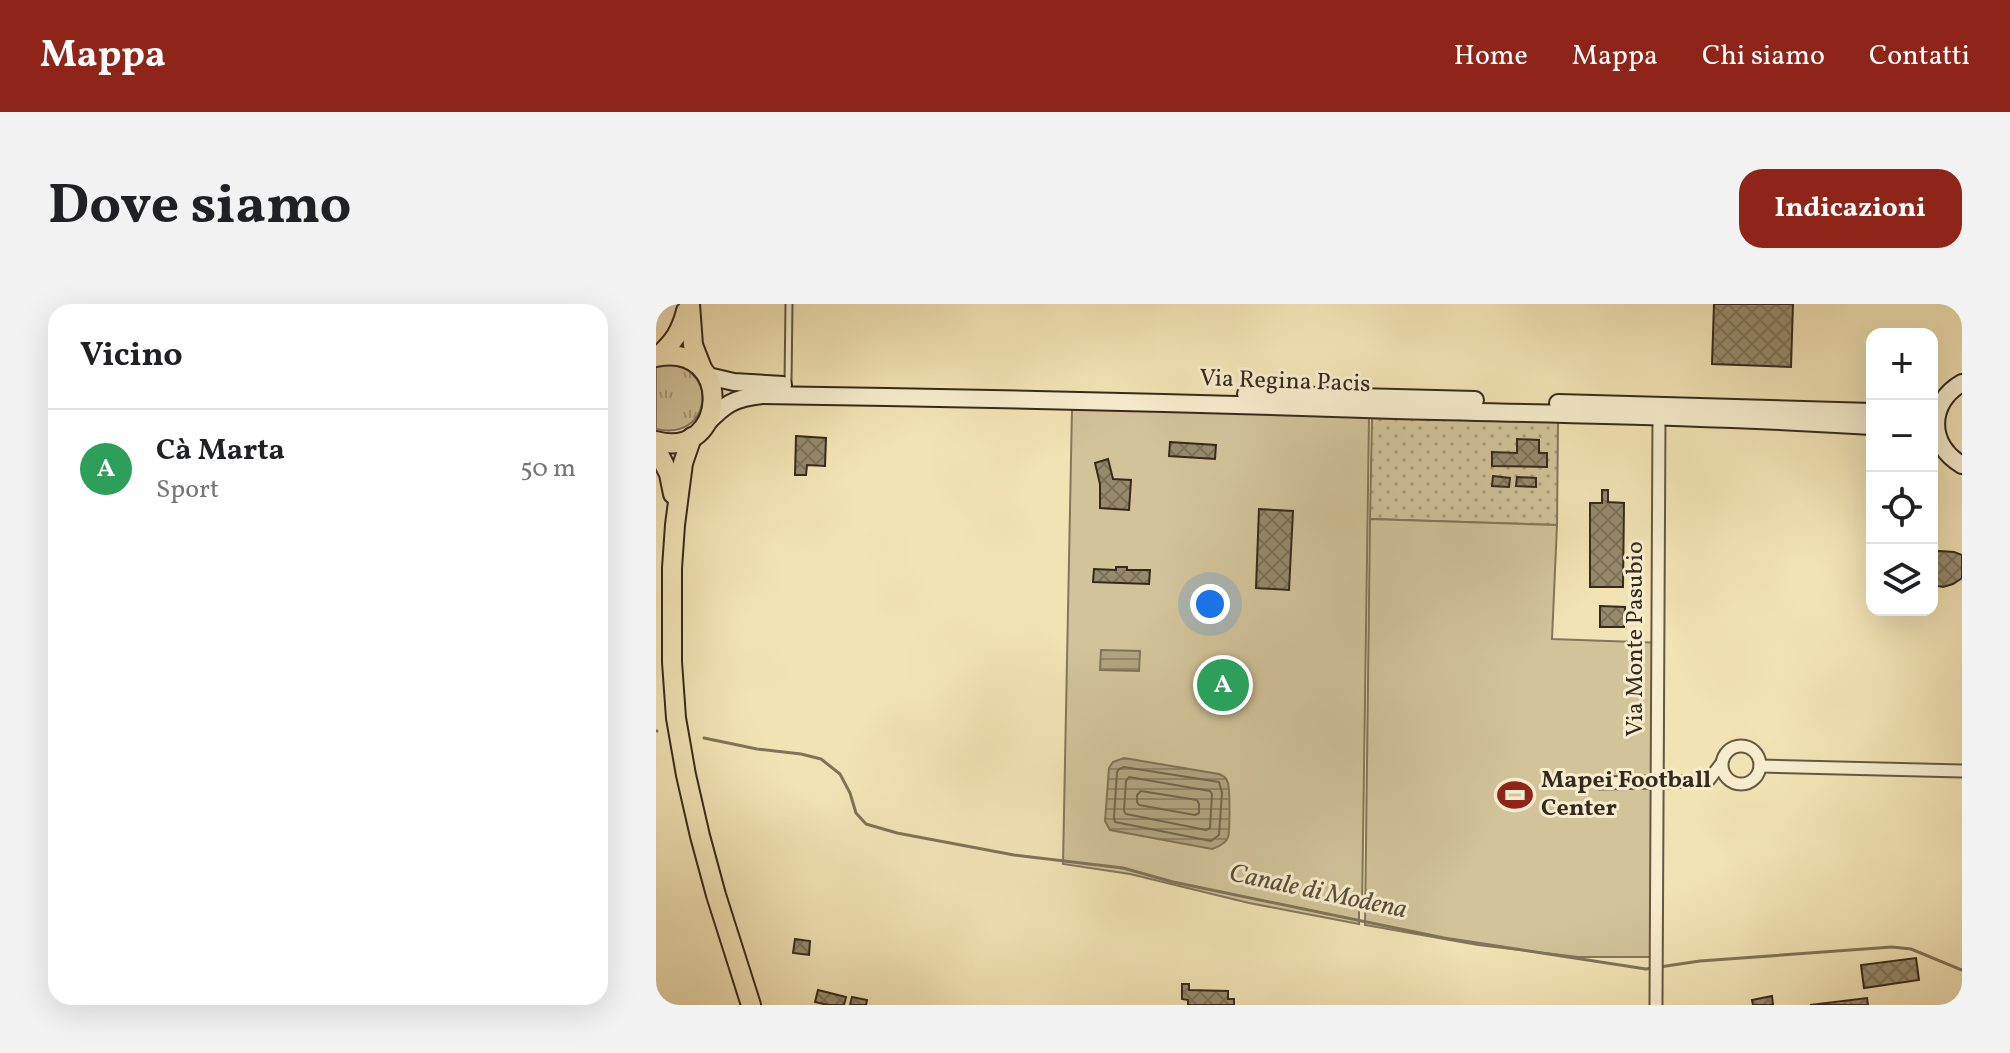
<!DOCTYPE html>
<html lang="it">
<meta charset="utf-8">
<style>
:root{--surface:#fff;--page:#f2f2f2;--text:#202124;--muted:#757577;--line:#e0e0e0;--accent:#8f2418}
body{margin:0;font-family:Vollkorn,serif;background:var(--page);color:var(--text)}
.controls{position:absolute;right:24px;top:24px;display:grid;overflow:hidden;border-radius:16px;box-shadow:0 8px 32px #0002}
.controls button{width:72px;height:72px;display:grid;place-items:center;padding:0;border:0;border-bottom:2px solid var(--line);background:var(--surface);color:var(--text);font:40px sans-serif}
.you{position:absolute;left:554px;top:300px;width:28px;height:28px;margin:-20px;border:6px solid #fff;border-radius:50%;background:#1a73e8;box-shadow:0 0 0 12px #1a73e833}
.badge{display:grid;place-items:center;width:52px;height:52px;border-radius:50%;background:var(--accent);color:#fff;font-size:26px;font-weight:700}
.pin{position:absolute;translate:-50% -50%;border:4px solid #fff;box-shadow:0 2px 8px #0006}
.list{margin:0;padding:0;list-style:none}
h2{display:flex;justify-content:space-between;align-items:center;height:104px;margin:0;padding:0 32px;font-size:34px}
h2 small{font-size:26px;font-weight:400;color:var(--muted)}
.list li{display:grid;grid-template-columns:52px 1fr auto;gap:24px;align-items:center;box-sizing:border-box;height:120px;padding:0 32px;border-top:2px solid var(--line)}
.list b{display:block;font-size:30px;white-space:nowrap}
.list p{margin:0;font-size:26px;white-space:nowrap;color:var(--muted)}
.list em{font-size:26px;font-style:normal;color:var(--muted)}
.icon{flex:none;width:44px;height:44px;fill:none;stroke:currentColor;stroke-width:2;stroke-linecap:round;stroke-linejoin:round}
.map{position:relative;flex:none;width:1306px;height:701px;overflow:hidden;border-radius:24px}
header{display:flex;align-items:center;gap:48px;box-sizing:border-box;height:112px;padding:0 40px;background:var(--accent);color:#fff}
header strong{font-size:38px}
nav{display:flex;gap:44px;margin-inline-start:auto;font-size:28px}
.intro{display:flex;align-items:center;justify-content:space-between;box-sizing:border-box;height:192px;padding:0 48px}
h1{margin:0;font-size:56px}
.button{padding:20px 36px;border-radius:24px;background:var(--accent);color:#fff;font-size:28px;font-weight:700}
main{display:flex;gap:48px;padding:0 48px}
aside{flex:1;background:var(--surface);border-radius:24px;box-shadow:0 8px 32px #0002}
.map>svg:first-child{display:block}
.grass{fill:url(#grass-tufts);stroke:#84765c;stroke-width:2}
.garden{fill:url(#garden-dots);stroke:#84765c;stroke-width:2}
.pitch{fill:#d2c39a;stroke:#84765c;stroke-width:2}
.water{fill:url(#water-rules);stroke:#807359;stroke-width:2}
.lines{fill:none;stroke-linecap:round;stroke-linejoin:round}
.shore{stroke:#74664f;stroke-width:2}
.stream{stroke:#807359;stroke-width:3}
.building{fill:url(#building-cross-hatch);stroke:#35291d;stroke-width:2}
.lane-casing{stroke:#645843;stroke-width:9}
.street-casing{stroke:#645843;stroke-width:15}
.secondary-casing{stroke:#35291d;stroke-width:20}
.primary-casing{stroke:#35291d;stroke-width:22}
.lane{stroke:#f7edce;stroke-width:5}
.street{stroke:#f7edce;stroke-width:11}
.secondary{stroke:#f7edce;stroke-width:16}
.primary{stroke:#f2e3b4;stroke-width:18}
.labels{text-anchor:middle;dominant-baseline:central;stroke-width:6;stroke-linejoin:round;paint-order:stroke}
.street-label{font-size:24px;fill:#35291d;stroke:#f7edce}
.poi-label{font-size:24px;font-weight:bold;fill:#35291d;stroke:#f7edce;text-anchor:start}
.water-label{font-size:26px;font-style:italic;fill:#5a4e3b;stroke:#f7edce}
</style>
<header>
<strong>Mappa</strong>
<nav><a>Home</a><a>Mappa</a><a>Chi siamo</a><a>Contatti</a></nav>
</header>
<div class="intro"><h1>Dove siamo</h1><a class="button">Indicazioni</a></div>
<main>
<aside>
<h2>Vicino<small></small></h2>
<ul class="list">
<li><span class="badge" style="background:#2e9e5b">A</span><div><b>Cà Marta</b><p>Sport</p></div><em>50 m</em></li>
</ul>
</aside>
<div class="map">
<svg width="1306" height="701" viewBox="0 0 1306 701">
<defs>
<pattern id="grass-tufts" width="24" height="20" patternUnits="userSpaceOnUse" patternTransform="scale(2)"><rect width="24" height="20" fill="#d2c39a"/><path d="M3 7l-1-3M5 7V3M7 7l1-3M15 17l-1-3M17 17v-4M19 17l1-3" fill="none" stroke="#ab9e7d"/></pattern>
<pattern id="garden-dots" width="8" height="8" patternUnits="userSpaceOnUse" patternTransform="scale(2)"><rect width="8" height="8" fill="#d2c39a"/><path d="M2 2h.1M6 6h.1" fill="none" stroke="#ab9e7d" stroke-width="1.8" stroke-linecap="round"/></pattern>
<pattern id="water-rules" width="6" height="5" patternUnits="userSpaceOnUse" patternTransform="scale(2)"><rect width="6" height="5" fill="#b2a481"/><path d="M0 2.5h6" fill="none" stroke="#928669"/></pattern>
<pattern id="building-cross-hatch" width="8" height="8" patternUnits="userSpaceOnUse" patternTransform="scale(2)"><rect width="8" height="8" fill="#978a6c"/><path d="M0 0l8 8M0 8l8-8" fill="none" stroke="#7c7158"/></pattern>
</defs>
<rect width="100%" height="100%" fill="#f2e3b4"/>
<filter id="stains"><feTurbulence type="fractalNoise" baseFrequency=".0025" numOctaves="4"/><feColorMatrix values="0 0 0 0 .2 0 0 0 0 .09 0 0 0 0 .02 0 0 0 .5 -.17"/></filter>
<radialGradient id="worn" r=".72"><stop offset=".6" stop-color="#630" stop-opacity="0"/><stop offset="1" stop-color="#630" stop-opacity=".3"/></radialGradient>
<!-- grass -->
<path class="grass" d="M10 60C65 63 55 138 0 125V63Z"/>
<!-- garden -->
<polygon class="garden" points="716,114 902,118 901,221 714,215"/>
<!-- pitch -->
<g class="pitch">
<polygon points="682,100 705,114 713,114 706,606 703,606 703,620 593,599 474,570 407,560 416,104"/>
<polygon points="714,215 901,221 896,335 1008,339 1006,653 922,653 822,641 709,621"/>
</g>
<!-- water -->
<g class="water">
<polygon points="445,346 484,347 483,367 444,366"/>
<path d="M468 454 563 470C569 473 569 472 572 479 574 486 574 527 572 533 570 540 562 543 556 545L454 526 449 517 453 464 457 458Z"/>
</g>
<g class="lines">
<!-- shore -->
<g class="shore">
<polygon points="468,463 563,478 566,489 563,531 555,537 459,518 458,514 461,468 463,465"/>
<polygon points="473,473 554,487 556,490 554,524 550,526 470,510 468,507 470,477"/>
<polygon points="485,487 541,496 543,500 543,509 539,511 483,501 481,498 481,491"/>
</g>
<!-- stream -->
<g class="stream">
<polyline points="0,427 1,427"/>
<polyline points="48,434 101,445 145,450 165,455 184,470 194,489 200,509 210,520 241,529 358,551 467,564 517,578 788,634 990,665 1044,657 1236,643 1255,645 1306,666"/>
</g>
</g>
<!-- building -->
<g class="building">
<polygon points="1058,0 1137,0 1135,63 1056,60"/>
<polygon points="140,132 170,134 169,162 151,161 150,171 139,171"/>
<polygon points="861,135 883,136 883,149 891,149 891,163 836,162 836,148 861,149"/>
<polygon points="514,138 560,141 559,155 513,152"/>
<polygon points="452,155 457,175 475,176 473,206 444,204 444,180 439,159"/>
<polygon points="837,172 854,174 853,183 836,182"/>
<polygon points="861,173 880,174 880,183 860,182"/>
<polygon points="946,186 952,186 952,198 968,199 967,283 934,283 934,199 946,199"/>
<polygon points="1276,187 1280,198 1280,208 1276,223"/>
<polygon points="603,205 637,207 633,286 600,284"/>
<polygon points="1283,247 1298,248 1306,251 1306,274 1297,280 1287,283 1276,281 1276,248 1277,249"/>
<polygon points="460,263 471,263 471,266 494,266 493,280 437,278 438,265 460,266"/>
<polygon points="944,302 969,303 968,323 944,323"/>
<polygon points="139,635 154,637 153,651 137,649"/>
<polygon points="1260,654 1263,676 1208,684 1205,661"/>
<polygon points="526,680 533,680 533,686 572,687 572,695 578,695 578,701 532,701 532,696 526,695"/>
<polygon points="162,686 190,693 188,701 172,701 159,698"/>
<polygon points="1116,692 1117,701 1097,701 1096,696"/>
<polygon points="196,693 211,696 210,701 194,701"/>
<polygon points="1211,694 1212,701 1154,701"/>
</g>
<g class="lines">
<!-- lane casing -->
<g class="lane-casing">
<polyline id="lane" points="132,79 133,0"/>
</g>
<!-- street casing -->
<g class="street-casing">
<g id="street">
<circle cx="1085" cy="461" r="19"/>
<polyline points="1104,462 1306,467"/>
<polyline points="944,479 1052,477 1065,460"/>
<polyline points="1000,701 1003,114"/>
</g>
</g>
<!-- secondary casing -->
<g class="secondary-casing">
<g id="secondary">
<polyline points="52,72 78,78 127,81"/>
<path d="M1306 79C1272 98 1271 141 1306 161"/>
<polyline points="590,90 819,96"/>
<polyline points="902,99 1216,108"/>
<path d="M50 120C69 100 78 94 106 91 317 94 529 99 740 106 898 110 1057 112 1216 122"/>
</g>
</g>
<!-- primary casing -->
<g class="primary-casing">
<g id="primary">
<polyline points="34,0 37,41 46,64"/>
<path d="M2 52C18 38 25 27 30 7"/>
<path d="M0 53C79 37 72 157 0 137"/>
<polyline points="36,133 27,159 19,221 16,264 16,358 20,414 30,471 44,532 60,591 95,701"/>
<polyline points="0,144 13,170 17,190"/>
</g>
</g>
<!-- lane -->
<use href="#lane" class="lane"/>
<!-- street -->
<use href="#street" class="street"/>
<!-- secondary -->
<use href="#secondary" class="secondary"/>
<!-- primary -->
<use href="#primary" class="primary"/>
</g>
<!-- icons -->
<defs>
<g id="stadium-bare" transform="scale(2.76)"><path d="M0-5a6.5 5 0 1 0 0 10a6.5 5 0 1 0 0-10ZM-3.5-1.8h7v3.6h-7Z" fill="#8f2418" stroke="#f7edce" stroke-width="2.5" paint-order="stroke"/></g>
</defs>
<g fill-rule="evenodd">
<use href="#stadium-bare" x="859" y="491"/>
</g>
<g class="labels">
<!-- street labels -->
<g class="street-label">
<text transform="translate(629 78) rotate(2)">Via Regina Pacis</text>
<text transform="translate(980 335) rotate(-90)">Via Monte Pasubio</text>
</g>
<!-- poi labels -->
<g class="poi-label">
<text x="885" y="477">Mapei Football<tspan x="885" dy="28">Center</tspan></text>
</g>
<!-- water labels -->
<g class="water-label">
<text transform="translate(662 588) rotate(12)">Canale di Modena</text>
</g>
</g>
<rect width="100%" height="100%" filter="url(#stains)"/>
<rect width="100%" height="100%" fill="url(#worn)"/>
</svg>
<div class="controls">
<button>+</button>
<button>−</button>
<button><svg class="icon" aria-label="locate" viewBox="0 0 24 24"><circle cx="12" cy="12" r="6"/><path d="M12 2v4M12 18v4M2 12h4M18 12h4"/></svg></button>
<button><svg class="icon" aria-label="layers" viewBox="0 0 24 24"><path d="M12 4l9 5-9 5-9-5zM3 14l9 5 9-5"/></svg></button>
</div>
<div class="you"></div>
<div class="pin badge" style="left:567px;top:381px;background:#2e9e5b">A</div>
</div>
</main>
